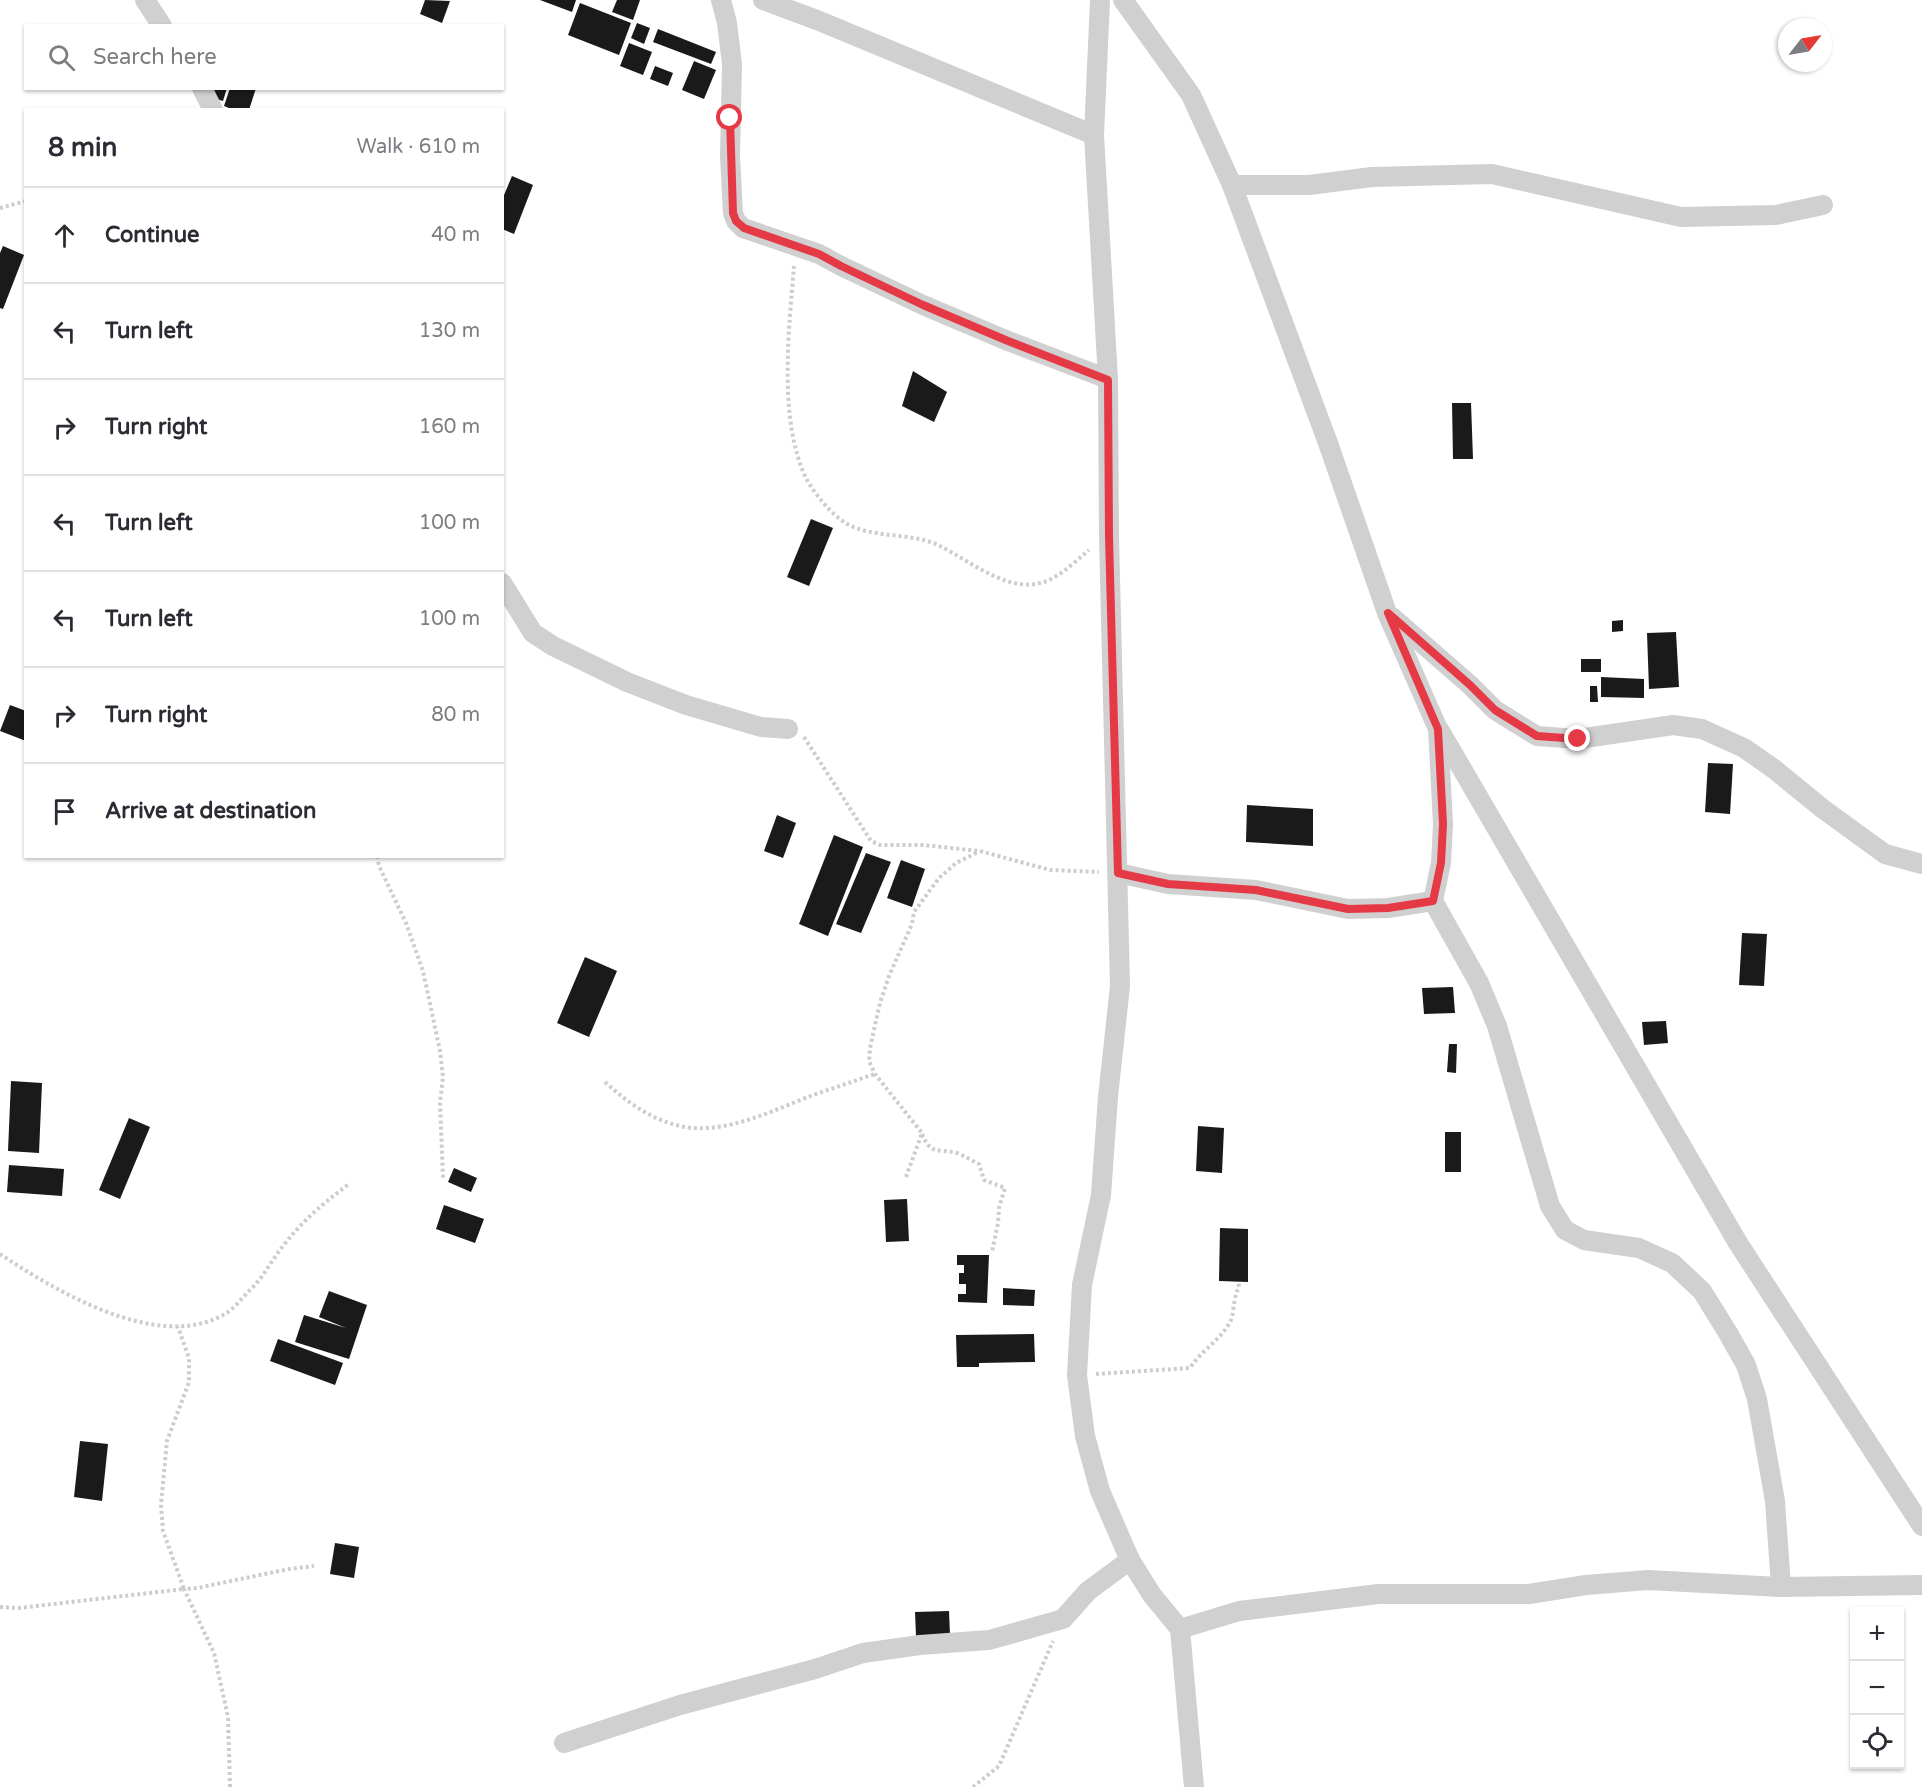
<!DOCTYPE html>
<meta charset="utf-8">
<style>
:root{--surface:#fff;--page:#f2f2f3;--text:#2b2b33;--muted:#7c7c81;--line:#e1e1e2}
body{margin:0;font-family:"Varela Round",sans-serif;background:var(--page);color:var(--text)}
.controls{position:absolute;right:18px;bottom:18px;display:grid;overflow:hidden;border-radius:0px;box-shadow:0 2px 4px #0004}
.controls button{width:54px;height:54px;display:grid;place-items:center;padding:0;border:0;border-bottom:2px solid var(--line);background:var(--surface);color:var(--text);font:30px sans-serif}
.compass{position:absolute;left:1778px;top:18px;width:54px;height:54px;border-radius:50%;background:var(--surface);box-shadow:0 2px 4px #0004;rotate:59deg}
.stop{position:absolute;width:18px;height:18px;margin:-14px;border:4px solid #e63946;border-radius:50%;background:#fff}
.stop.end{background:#e63946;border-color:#fff;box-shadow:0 2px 6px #0008}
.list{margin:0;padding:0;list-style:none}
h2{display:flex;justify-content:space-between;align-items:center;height:78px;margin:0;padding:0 24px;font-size:26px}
h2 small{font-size:20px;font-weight:400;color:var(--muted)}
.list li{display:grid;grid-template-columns:39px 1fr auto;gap:18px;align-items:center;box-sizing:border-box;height:96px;padding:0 24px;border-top:2px solid var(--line)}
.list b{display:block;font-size:22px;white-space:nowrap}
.list em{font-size:20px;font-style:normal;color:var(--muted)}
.icon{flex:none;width:33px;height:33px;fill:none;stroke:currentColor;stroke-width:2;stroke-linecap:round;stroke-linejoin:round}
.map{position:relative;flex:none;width:1922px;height:1787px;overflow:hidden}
.search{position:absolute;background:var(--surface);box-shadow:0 2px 4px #0004;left:24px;top:24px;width:480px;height:66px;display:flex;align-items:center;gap:15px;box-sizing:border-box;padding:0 21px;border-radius:0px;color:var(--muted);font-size:22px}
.panel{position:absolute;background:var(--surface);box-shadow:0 2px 4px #0004;left:24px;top:108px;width:480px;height:750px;border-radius:0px}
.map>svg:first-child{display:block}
.building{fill:#1a1a1a}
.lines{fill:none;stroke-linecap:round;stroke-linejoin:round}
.path{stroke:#cdcdcd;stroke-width:4;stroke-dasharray:3 3;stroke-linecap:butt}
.street{stroke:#d0d0d0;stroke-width:20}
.route{stroke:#e63946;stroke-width:8}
</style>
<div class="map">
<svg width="1922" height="1787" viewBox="0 0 1922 1787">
<rect width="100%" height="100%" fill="#fff"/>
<!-- building -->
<g class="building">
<polygon points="425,0 450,1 442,23 420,14"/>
<polygon points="540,0 576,0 572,12"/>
<polygon points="617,0 640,0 633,20 612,12"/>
<polygon points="580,3 631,23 619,55 568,35"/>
<polygon points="637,23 650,28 644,44 631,38"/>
<polygon points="658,29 716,52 711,64 653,42"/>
<polygon points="629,43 652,52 643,75 620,66"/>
<polygon points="694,61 716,70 704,99 682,90"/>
<polygon points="655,66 673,73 668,86 650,79"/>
<polygon points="211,88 227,88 223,101 209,97"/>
<polygon points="230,88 256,88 249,110 234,110 224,106"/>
<polygon points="512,176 533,185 514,234 502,229 502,200"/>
<polygon points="3,246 24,255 3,309 0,308 0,253"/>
<polygon points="913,371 947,392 934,422 902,406"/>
<polygon points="1452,403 1471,403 1473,459 1453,459"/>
<polygon points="811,519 833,528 809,586 787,577"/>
<polygon points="1623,620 1623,631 1612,632 1612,621"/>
<polygon points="1676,632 1679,687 1649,689 1647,633"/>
<rect x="1581" y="659" width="20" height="13"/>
<polygon points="1601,677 1644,679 1644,698 1601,697"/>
<polygon points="1590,686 1597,686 1598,702 1590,702"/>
<polygon points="10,705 26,711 26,741 0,731"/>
<polygon points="1708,763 1733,764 1730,814 1705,812"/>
<polygon points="1247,805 1313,809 1313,846 1246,842"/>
<polygon points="777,815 796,823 783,858 764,851"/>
<polygon points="834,835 863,847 828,936 799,924"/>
<polygon points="866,853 891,862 861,933 836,924"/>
<polygon points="901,860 925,869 912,907 887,898"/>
<polygon points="1742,933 1767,934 1764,986 1739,985"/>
<polygon points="585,957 617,971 589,1037 557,1023"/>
<polygon points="1453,987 1455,1013 1424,1014 1422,988"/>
<polygon points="1666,1021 1668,1043 1644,1045 1642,1022"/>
<polygon points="1449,1044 1457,1044 1456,1073 1447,1072"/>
<polygon points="11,1081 42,1083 39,1153 8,1151"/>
<polygon points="129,1118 150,1127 120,1199 99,1190"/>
<polygon points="1198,1126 1224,1128 1222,1173 1196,1171"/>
<rect x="1445" y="1132" width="16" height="40"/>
<polygon points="9,1165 64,1169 62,1196 7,1192"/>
<polygon points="454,1168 477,1178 471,1192 448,1182"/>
<polygon points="907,1199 909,1241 886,1242 884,1200"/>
<polygon points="444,1205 484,1219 475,1243 436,1229"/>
<polygon points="1220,1228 1248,1229 1248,1282 1219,1281"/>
<polygon points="957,1255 989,1255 987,1303 958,1302 958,1294 966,1294 966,1284 959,1284 959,1273 964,1273 964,1265 957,1265"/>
<polygon points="1003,1288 1035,1290 1034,1306 1003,1305"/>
<polygon points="329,1291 367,1305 349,1359 295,1342 304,1315 346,1328 319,1317"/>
<polygon points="1034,1334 1035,1362 979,1363 979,1367 957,1367 956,1335"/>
<polygon points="278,1339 343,1363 335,1385 270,1361"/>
<polygon points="80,1441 108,1444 102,1501 74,1497"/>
<polygon points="335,1543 359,1547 354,1578 330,1574"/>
<polygon points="949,1611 950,1635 916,1636 915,1612"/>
</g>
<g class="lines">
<!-- path -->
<g class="path">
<polyline points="0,208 26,201"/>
<path d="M794 266C789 328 778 420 806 478 811 488 819 498 827 507 835 516 845 524 856 528 883 538 914 533 940 546 972 562 1012 597 1049 580 1064 573 1077 560 1089 550"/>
<polyline points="804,737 871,841 880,845 923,845 980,851 1050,870 1099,872"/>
<polyline points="377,856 379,866 406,923 423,971 440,1051 443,1077 440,1103 443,1178"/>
<path d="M605 1082C627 1102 650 1119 680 1126 723 1136 774 1110 813 1095 834 1088 854 1081 875 1074"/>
<path d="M922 1134C931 1156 938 1148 957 1153 965 1156 972 1161 979 1164L984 1180 1005 1188 999 1208 998 1223 992 1252"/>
<polyline points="906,1177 922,1133 875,1074 869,1061 870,1048 880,1003 889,976 912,924 914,912 939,878 956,863 978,852"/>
<path d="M0 1254C54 1290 157 1352 223 1315 233 1310 242 1298 250 1290 262 1279 270 1263 280 1250 300 1223 322 1204 349 1184"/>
<path d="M1096 1374 1190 1368C1201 1351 1219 1341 1229 1324 1235 1315 1232 1300 1239 1287L1238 1281"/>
<polyline points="0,1607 19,1608 184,1589 163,1531 161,1504 167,1441 189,1382 189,1358 178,1327"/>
<polyline points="230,1787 228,1717 214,1653 184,1589 197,1588 289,1569 314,1566"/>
<polyline points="973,1787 999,1766 1053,1641"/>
</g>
<!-- street -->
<g class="street">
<polyline points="145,0 162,26"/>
<polyline points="721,0 727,23 732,64 730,156 733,213 736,221 743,228 819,254 841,266 923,305 1008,341 1108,379"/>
<polyline points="763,0 817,20 1094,135"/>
<polyline points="1100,0 1094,135 1108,379 1109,536 1120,986 1108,1097 1101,1195 1082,1285 1077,1375 1085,1436 1100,1491 1130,1560 1152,1595 1180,1629 1194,1787"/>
<polyline points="1123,0 1191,95 1232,185 1328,443 1387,613 1438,729 1443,824 1441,863 1433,901 1479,983 1497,1026 1550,1206 1565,1230 1584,1240 1639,1248 1672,1263 1702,1291 1728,1333 1746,1365 1757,1399 1775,1501 1781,1587"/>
<polyline points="202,88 213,110"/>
<polyline points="1232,185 1309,185 1372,177 1492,174 1681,217 1776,215 1823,205"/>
<polyline points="502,583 533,633 553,646 627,682 686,705 761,727 788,729"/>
<polyline points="1392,617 1470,685 1495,710 1537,736 1578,739 1673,725 1702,729 1744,748 1774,769 1823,809 1885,854 1922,864"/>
<polyline points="1440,731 1738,1243 1922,1526"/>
<polyline points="1118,873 1168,884 1256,890 1348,909 1388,908 1433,901"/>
<polyline points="1180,1629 1239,1611 1378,1594 1529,1594 1586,1585 1648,1580 1781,1587 1922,1585"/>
<polyline points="564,1743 680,1705 815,1669 863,1653 920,1645 989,1640 1063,1619 1088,1591 1130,1560"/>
</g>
</g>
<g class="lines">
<!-- route -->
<polyline class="route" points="730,118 733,213 736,221 744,228 819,254 841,266 923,305 1008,341 1108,380 1109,536 1118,873 1168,884 1256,890 1348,909 1388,908 1433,901 1441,863 1443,824 1438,729 1388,613 1470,685 1495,710 1537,736 1578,739"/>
</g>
</svg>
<div class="controls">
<button>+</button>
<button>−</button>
<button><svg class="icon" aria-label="locate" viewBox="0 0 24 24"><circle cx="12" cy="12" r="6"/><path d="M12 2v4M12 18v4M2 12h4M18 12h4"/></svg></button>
</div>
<svg class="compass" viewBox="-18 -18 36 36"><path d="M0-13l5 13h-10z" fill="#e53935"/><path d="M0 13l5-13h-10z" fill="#7c7c81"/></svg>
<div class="stop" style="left:730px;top:118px"></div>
<div class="stop end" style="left:1578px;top:739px"></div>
<div class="search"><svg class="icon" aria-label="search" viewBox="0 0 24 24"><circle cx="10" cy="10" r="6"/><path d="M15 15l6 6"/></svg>Search here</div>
<section class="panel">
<h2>8 min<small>Walk · 610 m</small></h2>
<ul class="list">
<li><svg class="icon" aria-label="ahead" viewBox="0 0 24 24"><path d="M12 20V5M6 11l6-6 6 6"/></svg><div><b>Continue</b></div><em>40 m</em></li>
<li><svg class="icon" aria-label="left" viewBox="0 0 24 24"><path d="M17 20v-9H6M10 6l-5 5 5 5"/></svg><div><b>Turn left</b></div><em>130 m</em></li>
<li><svg class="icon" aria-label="right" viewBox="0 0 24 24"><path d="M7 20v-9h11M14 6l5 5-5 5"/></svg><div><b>Turn right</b></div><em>160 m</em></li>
<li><svg class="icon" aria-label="left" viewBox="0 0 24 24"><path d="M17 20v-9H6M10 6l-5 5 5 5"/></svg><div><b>Turn left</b></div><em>100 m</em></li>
<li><svg class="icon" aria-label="left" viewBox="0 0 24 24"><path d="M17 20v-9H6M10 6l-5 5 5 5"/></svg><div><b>Turn left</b></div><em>100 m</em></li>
<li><svg class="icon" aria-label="right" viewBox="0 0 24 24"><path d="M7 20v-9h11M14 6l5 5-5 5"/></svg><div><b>Turn right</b></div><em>80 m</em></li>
<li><svg class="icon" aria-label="arrive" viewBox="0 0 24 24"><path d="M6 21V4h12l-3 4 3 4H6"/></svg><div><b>Arrive at destination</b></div></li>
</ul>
</section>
</div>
